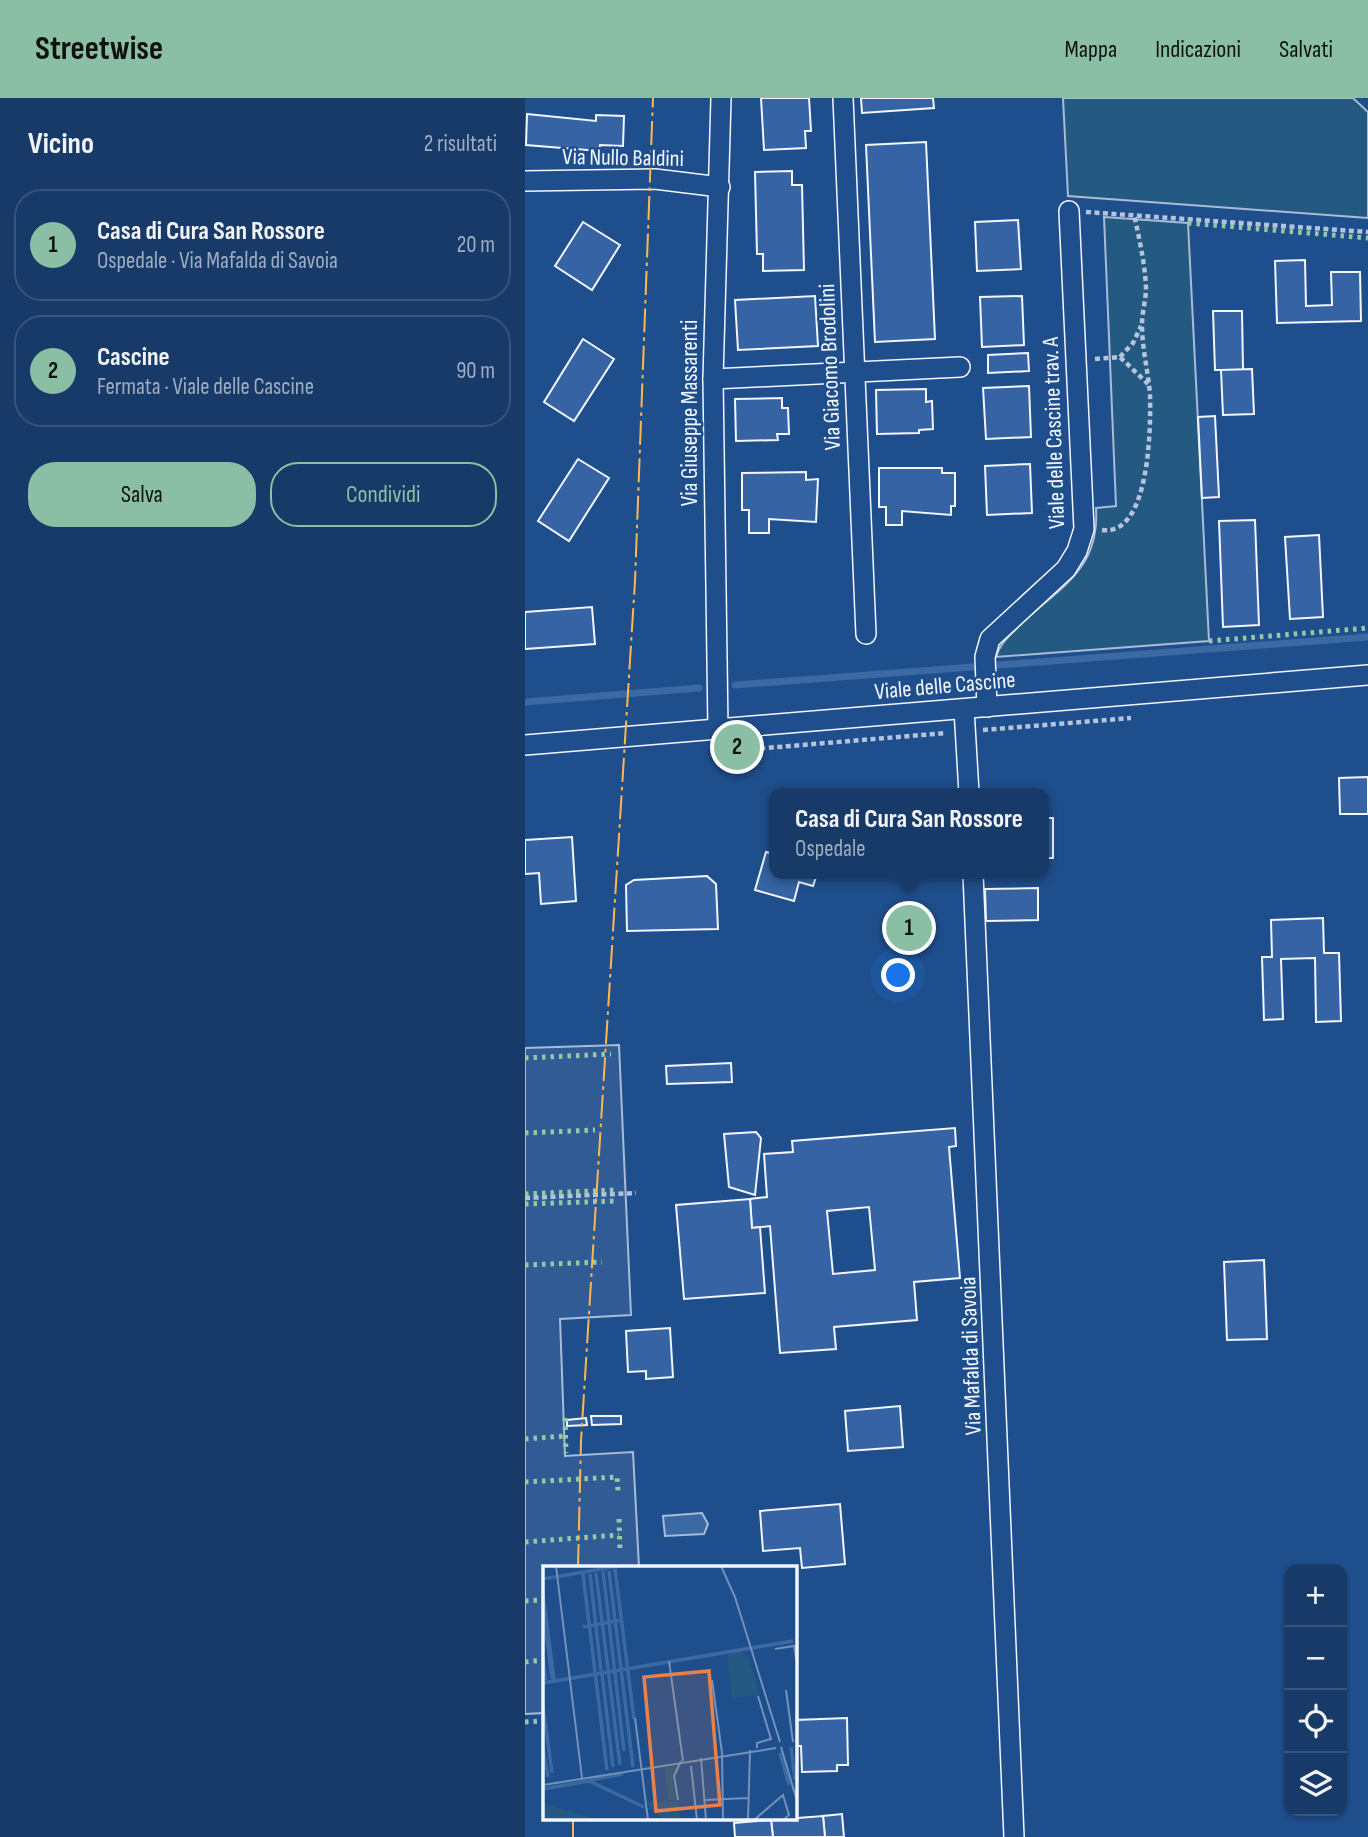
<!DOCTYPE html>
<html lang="it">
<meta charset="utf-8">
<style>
:root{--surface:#173a69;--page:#244571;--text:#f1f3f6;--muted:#9eadc0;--line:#36547d;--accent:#8abfa5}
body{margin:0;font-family:"Sofia Sans Condensed",sans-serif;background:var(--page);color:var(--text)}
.controls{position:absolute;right:21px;bottom:21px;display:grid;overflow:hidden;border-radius:14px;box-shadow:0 2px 5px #0004}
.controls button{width:63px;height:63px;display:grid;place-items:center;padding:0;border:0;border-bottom:2px solid var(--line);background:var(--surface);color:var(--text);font:35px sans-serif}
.you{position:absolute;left:374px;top:878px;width:24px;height:24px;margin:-18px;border:5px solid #fff;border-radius:50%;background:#1a73e8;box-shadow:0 0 0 10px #1a73e833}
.badge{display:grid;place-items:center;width:46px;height:46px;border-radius:50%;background:var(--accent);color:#111;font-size:23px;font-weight:700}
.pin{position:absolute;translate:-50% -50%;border:4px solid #fff;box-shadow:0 2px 7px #0006}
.popup{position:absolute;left:244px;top:690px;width:280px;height:91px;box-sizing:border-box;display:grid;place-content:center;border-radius:14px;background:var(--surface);filter:drop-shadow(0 2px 5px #0005);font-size:23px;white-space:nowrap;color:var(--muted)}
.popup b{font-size:26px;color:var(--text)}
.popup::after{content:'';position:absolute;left:50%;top:100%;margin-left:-14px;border:14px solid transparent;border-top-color:var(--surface)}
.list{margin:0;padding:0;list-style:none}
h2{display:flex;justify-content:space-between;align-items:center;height:91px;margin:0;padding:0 28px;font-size:30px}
h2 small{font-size:23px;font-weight:400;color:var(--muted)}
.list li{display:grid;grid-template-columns:46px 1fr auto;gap:21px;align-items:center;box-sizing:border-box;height:112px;margin:0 14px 14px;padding:0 14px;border:2px solid var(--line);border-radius:28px}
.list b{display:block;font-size:26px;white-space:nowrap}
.list p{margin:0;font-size:23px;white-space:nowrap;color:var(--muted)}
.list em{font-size:23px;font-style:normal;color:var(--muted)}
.actions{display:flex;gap:14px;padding:21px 28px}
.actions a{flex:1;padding:16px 0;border:2px solid var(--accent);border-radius:28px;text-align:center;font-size:24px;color:var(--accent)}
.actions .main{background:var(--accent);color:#111}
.icon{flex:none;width:38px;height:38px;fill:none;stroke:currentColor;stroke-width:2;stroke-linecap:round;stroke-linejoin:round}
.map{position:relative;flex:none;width:843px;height:1739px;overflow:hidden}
header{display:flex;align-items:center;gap:42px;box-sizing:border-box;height:98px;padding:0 35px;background:var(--accent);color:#111}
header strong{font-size:33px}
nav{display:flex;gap:38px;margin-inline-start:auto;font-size:24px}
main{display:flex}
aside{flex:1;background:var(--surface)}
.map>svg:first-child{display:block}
.green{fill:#245a82;stroke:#a8bbd7;stroke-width:2}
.parking{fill:#305b95;stroke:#a8bbd7;stroke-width:2}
.water{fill:#3b69a3;stroke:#a8bbd7;stroke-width:2}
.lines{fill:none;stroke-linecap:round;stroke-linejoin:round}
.stream{stroke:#3b69a3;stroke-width:7}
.building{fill:#3563a3;stroke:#f2f6ff;stroke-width:2;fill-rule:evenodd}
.street-casing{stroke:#f2f6ff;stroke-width:22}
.path{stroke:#b3c4dc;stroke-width:4.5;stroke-dasharray:5 3.5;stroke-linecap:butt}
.street{stroke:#1f4e8c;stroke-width:19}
.hedge{stroke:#97c8a6;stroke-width:5;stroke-dasharray:3.5 5;stroke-linecap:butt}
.power{stroke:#ffb74d;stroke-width:2;stroke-dasharray:24 5 3.5 5;stroke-linecap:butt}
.labels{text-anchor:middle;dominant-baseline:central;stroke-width:5;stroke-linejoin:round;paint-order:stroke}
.street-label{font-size:23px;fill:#f2f6ff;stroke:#1f4e8c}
.inset-river{fill:none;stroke:#3b69a3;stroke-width:3.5}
.inset-road{fill:none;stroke:#7391ba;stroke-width:2}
.view{fill:#ea8049;fill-opacity:0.15;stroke:#ea8049;stroke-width:3.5}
.inset-edge{fill:none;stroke:#f2f6ff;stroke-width:3.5}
</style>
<header>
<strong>Streetwise</strong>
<nav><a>Mappa</a><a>Indicazioni</a><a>Salvati</a></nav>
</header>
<main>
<aside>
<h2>Vicino<small>2 risultati</small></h2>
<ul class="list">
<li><span class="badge">1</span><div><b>Casa di Cura San Rossore</b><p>Ospedale · Via Mafalda di Savoia</p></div><em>20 m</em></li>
<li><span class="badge">2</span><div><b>Cascine</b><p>Fermata · Viale delle Cascine</p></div><em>90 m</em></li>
</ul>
<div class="actions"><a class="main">Salva</a><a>Condividi</a></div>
</aside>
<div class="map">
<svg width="843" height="1739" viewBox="0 0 843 1739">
<rect width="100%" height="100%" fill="#1f4e8c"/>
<!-- green -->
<g class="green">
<polygon points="538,0 828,0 843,14 843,120 543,98"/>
<path d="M579 119 663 125 684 543 471 559C474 547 483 539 493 529 532 490 575 474 571 410L591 408Z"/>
</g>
<!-- parking -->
<polygon class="parking" points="94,947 106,1217 35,1221 40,1358 108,1354 114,1469 19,1470 19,1615 0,1616 0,950"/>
<!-- water -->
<polygon class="water" points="177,1415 183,1426 179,1436 140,1438 138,1418"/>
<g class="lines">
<!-- stream -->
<g class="stream">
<polyline points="210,587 843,539"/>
<polyline points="0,604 174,590"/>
</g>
</g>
<!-- building -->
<g class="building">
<polygon points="236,0 284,0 286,33 280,33 281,50 239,52"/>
<polygon points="336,0 408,0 409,10 337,15"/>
<polygon points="2,16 71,23 71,17 99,18 98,48 75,47 74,53 1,47"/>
<polygon points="401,44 410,241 350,244 341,47"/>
<polygon points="267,73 267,87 277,87 279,172 238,173 238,156 232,156 230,74"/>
<polygon points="493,122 496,171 452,173 450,124"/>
<polygon points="58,124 95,147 67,192 30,168"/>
<polygon points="780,162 781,208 807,207 806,174 835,174 836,223 752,225 750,163"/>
<polygon points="290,198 293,248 213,252 210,202"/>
<polygon points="497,198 499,247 457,249 455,199"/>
<polygon points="688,213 717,213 718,272 690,272"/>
<polygon points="58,241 89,261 49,323 19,304"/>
<polygon points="503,255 504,273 463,275 463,257"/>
<polygon points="727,271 729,316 698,317 696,272"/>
<polygon points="504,288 506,339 461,341 458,290"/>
<polygon points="401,291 401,304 407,303 408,331 394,332 394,335 352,336 351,292"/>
<polygon points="257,300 257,310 263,310 264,336 252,336 253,342 211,343 210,301"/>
<polygon points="690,318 694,399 677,400 673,319"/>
<polygon points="53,361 84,380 44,443 13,423"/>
<polygon points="505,366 507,415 462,417 460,368"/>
<polygon points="354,370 417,370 417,375 430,375 430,408 426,408 426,417 377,413 377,427 361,427 361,409 354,409"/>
<polygon points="281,374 281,382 293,381 291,424 244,421 244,435 224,435 224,412 217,412 217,375"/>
<polygon points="730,422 734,527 698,529 694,423"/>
<polygon points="794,437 798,519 765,521 760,439"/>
<polygon points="67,509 70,546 0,551 0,514"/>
<polygon points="843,679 843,716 815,716 814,680"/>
<rect x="519" y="720" width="9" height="40"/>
<polygon points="47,739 51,803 16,806 14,775 0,776 0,742"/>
<polygon points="241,754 249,756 249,776 292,776 288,788 274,784 269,803 230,792"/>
<polygon points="182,778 191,786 193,831 102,833 101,787 109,782"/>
<polygon points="513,790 513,822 461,823 460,791"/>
<polygon points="798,820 799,855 814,855 816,923 791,924 790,860 756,861 758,921 739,922 737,859 747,859 746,822"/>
<polygon points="206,965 207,984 142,986 141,968"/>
<path d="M430 1030 431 1048 424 1049 435 1180 389 1184 392 1222 309 1229 311 1251 255 1255 245 1128 227 1130 225 1101 242 1099 239 1056 268 1054 267 1043ZM344 1109 350 1172 308 1176 302 1113Z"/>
<polygon points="231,1034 236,1040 230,1097 204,1089 199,1036"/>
<polygon points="225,1101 227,1130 235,1129 240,1195 159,1201 151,1107"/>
<polygon points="739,1162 742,1241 702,1242 699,1164"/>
<polygon points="145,1230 148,1279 121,1281 121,1273 103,1274 101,1233"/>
<polygon points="375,1308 378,1349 323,1353 320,1313"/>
<polygon points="66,1318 96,1318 96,1326 67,1327"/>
<polygon points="61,1320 62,1327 42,1328 42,1322"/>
<polygon points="315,1406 320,1466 277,1470 275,1450 238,1453 235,1413"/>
<polygon points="322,1620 323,1667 312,1667 312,1673 277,1674 276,1648 271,1648 270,1622"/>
<polygon points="317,1716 319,1739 300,1739 298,1718"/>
<polygon points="298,1718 300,1739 248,1739 246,1722"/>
<polygon points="246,1722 248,1739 210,1739 209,1725"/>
</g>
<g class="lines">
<!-- street casing -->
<g class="street-casing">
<g id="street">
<polyline points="318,0 341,536"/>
<polyline points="0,83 130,81 195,89"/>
<polyline points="188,281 435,269"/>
<polyline points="462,609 460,559 465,541 541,471 552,453 559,431 544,113"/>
<polyline points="439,611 444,695"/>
<polyline points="193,631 188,281 196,0"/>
<polyline points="0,647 843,577"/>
<polyline points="448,776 489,1739"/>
</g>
</g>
<!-- path -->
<g class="path">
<polyline points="561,114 843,134"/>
<polyline points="595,259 608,245 616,228"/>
<polyline points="570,261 595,259 623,286"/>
<path d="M577 432C625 439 626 328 625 296 623 273 617 250 617 227 617 214 621 202 621 190 620 165 614 140 609 116"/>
<polyline points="458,632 606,620"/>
<polyline points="193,654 421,635"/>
<polyline points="0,1100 111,1095"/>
</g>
<!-- street -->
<use href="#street" class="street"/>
<!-- hedge -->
<g class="hedge">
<polyline points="663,125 843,140"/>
<polyline points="684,543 843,530"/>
<polyline points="0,960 86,956"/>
<polyline points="0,1035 70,1032"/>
<polyline points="0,1096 89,1092"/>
<polyline points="0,1106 90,1103"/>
<polyline points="0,1167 77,1164"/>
<polyline points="40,1320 41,1355"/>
<polyline points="0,1341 40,1338"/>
<polyline points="0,1384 92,1379 93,1393"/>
<polyline points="94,1421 95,1452"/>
<polyline points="0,1444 94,1437"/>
<polyline points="0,1503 19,1502"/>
<polyline points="0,1564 19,1562"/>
<polyline points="0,1624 19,1623"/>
</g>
<!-- power -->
<g class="power">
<polyline points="53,1470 56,1343 110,483 128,0"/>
<polyline points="48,1739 48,1720"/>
</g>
</g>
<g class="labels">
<!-- street labels -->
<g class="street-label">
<text transform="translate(98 60) rotate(1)">Via Nullo Baldini</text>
<text transform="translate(305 269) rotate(-92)">Via Giacomo Brodolini</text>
<text transform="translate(165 315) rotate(-90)">Via Giuseppe Massarenti</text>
<text transform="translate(529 335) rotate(-92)">Viale delle Cascine trav. A</text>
<text transform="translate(420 588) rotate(-5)">Viale delle Cascine</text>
<text transform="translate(446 1258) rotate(-92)">Via Mafalda di Savoia</text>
</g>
</g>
<!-- overview -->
<g transform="translate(18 1468)">
<rect width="254" height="254" fill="#1f4e8c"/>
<path d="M195 85 204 90 217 129 189 131 184 87ZM137 199 129 212 132 234H126L121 202ZM135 235 137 254H122L106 241 105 236ZM0 237 55 254H0Z" fill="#245a82"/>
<path class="inset-river" d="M72 3 91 153M60 5 81 185M66 5 90 201M53 7 77 199M40 8 64 204M47 8 58 105M0 13 76 0M0 27 11 114M0 41 9 113M40 61 78 54M0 91 3 114M59 108 70 201M0 117 250 75M0 140 9 207M248 181 252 214M0 182 5 211M237 187 246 219M47 214 80 208M0 223 46 215 101 241"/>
<path class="inset-road" d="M13 0 39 212M178 0 192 31 237 176M232 83 251 80 254 97M126 95 140 195M169 114 179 187 180 254M243 124 250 176M92 152 105 254M238 181 254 235M214 182V177L228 173 215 130M158 192 163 254M148 200 154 254M0 219 233 182M135 234 131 210 138 195M162 234 205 232M205 254 207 184M211 254 240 229 246 249 240 254"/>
<path class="view" d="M166 105 177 239 113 245 101 111Z"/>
<rect width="254" height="254" class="inset-edge"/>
</g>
</svg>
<div class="controls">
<button>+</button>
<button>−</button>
<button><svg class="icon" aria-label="locate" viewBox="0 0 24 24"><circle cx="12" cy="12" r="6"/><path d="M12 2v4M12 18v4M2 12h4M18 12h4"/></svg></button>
<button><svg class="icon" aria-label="layers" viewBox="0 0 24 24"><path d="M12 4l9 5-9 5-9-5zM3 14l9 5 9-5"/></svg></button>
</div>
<div class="you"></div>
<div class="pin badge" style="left:384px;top:830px">1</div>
<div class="popup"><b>Casa di Cura San Rossore</b>Ospedale</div>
<div class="pin badge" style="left:212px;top:649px">2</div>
</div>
</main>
